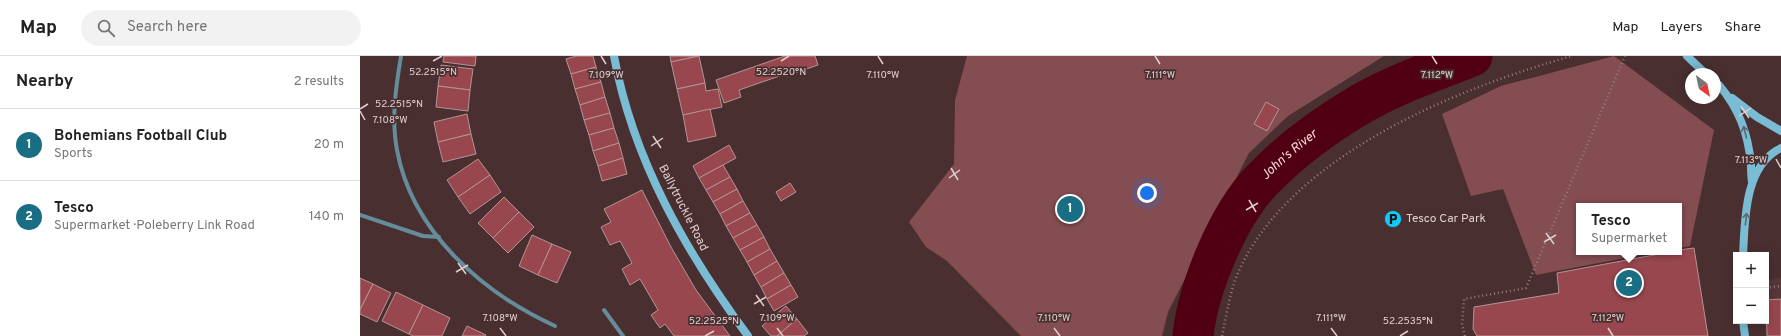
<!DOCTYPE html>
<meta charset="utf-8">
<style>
:root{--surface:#fff;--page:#f2f2f2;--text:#222;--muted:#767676;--line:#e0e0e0;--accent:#1a6e83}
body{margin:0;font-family:Overpass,sans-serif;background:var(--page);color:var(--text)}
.controls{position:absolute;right:12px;bottom:12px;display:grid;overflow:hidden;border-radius:0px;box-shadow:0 2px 10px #0003}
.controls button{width:36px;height:36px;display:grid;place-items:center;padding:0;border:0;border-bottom:1px solid var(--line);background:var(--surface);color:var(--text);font:20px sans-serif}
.compass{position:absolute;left:1325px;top:12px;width:36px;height:36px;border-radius:50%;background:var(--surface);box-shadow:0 2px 10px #0003;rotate:147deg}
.you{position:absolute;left:787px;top:137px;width:14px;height:14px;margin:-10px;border:3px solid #fff;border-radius:50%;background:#1a73e8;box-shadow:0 0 0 6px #1a73e833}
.badge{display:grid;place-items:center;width:26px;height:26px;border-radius:50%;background:var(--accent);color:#fff;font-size:13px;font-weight:700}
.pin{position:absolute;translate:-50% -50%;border:2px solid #fff;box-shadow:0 1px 4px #0006}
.popup{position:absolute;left:1216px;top:147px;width:106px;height:52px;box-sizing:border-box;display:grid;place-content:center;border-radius:0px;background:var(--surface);filter:drop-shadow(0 1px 3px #0005);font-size:13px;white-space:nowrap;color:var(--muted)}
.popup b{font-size:15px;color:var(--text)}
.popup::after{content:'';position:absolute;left:50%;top:100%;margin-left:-8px;border:8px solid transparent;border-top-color:var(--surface)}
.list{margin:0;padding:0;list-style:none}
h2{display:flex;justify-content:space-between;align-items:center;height:52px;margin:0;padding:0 16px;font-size:17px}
h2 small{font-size:13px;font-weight:400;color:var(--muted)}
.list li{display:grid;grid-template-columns:26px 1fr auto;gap:12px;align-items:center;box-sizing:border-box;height:72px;padding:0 16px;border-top:1px solid var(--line)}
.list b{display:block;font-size:15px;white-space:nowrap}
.list p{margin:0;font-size:13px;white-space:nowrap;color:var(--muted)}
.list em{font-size:13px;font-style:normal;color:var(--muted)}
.icon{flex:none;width:22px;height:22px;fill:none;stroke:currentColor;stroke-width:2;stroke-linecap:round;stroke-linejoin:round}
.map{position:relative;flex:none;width:1421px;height:280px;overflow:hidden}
header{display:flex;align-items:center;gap:24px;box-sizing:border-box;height:56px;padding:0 20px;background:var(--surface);border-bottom:1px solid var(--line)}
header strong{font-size:19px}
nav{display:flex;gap:22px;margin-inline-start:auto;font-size:14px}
.search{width:280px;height:36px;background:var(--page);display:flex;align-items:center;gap:10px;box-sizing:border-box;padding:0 14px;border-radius:22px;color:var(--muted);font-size:15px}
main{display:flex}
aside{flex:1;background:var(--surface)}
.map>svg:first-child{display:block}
.built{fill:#583738}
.green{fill:#844d51}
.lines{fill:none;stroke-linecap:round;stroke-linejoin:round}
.river{stroke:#510014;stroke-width:41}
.building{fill:#99474e;stroke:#b49495}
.path{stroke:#937d7d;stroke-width:2.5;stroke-dasharray:1 3;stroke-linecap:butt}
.street{stroke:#648c9b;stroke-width:4}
.secondary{stroke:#7abcd4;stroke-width:8}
.oneway{stroke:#5d6772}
.ticks{fill:none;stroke:#e0cfcf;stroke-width:1.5}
.labels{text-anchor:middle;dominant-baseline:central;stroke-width:3.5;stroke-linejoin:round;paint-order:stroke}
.street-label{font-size:12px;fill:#e0cfcf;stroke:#492f30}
.poi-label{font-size:12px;fill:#e0cfcf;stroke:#492f30;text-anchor:start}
.water-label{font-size:13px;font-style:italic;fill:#f6dddd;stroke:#492f30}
.ticks-label{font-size:10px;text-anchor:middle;fill:#e0cfcf;stroke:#492f30;stroke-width:3.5;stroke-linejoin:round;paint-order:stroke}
</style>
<header>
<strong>Map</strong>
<div class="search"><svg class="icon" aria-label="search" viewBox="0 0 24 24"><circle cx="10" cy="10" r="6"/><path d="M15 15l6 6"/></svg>Search here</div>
<nav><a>Map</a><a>Layers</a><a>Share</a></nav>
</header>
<main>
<aside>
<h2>Nearby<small>2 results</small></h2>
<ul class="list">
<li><span class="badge">1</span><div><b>Bohemians Football Club</b><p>Sports</p></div><em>20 m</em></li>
<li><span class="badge">2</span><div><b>Tesco</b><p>Supermarket · Poleberry Link Road</p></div><em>140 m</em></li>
</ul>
</aside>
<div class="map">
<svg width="1421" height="280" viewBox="0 0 1421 280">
<rect width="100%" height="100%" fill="#492f30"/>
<!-- built -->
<polygon class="built" points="1421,222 1421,280 1411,280 1407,224"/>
<!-- green -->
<g class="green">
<polygon points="607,0 1024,0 928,60 889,97 808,256 802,280 661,280 587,205 566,191 549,166 594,108 595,44"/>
<polygon points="1254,0 1354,74 1330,190 1319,192 1319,150 1219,150 1219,196 1296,196 1176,219 1143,133 1111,140 1082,58 1141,30"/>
</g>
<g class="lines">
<!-- river -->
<path class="river" id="s1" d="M833 280C838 232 868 159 902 124 931 94 965 69 1001 48 1035 28 1075 15 1112 0"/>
</g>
<!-- building -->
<g class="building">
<polygon points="84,0 116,0 115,10 83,6"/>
<polygon points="216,0 233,0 236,11 211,18 206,3"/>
<polygon points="310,0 339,0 311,6"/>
<polygon points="339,0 345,27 317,33 311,6"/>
<polygon points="425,0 455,0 458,9 435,17 434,15 379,34 381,41 364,47 356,24"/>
<polygon points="81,9 113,13 110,34 78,30"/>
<polygon points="236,11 241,26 215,33 211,18"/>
<polygon points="241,26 245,41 220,49 215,33"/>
<polygon points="345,27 346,35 358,33 362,51 323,59 317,33"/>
<polygon points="78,30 110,34 108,55 76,51"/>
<polygon points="245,41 250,57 224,64 220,49"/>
<polygon points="906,46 919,53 907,75 894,68"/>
<polygon points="350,53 356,80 328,86 323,59"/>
<polygon points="250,57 254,72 229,79 224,64"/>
<polygon points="107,58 111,78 78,86 74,66"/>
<polygon points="254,72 259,87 233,95 229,79"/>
<polygon points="111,78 116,98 83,106 78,86"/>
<polygon points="259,87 263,102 238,110 233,95"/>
<polygon points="369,89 376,102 339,122 333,110"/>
<polygon points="263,102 267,118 242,125 238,110"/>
<polygon points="118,103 130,119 98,141 87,124"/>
<polygon points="363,109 370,121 346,134 339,122"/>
<polygon points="130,119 141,136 110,158 98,141"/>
<polygon points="370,121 377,133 353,146 346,134"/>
<polygon points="430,127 436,136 421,145 416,136"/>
<polygon points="377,133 383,145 360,158 353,146"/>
<polygon points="282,134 311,191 336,234 370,280 314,280 305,268 300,272 291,259 298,254 280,223 270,229 262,213 272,207 260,185 250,189 241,171 251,166 244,153"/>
<polygon points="144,141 159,156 133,182 118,167"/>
<polygon points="383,145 390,157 366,170 360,158"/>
<polygon points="159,156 174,171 148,197 133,182"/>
<polygon points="390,157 397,169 373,182 366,170"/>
<polygon points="397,169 404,181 380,194 373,182"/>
<polygon points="172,179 192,188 178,219 159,210"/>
<polygon points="404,181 410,193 387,206 380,194"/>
<polygon points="192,188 211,196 197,227 178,219"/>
<polygon points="1334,192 1348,280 1117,280 1113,273 1114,251 1199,237 1197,217 1310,196 1319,196 1319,194"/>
<polygon points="410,193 417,205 394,219 387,206"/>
<polygon points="417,205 424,217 401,231 394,219"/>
<polygon points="424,217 431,229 407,243 401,231"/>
<polygon points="0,222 13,228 0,254"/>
<polygon points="13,228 31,237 17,266 0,258 0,254"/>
<polygon points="431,229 438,241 414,255 407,243"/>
<polygon points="36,236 63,249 49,278 22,265"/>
<polygon points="1421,243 1421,280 1407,280 1406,244"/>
<polygon points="63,249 90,262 82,280 53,280 49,278"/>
<polygon points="426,250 437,263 417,280 411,280 402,270"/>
<polygon points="437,263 448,277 444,280 417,280"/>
<polygon points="107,270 126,279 125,280 102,280"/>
</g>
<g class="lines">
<!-- path -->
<g class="path">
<polyline points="1406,232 1421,230"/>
<path d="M862 280C866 262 869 242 875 224 923 102 1095 33 1212 0"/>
<polyline points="1105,280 1102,269 1104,243 1166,232 1265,0"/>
</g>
<!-- street -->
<g class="street">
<path d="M41 0C36 30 31 63 37 94 52 176 123 237 195 270"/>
<polyline points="0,159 63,180 79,181"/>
<polyline points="244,254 263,280"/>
</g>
<!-- secondary -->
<g class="secondary">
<path d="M254 0C273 104 326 196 388 280"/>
<polyline points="1327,0 1346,18"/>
<path d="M1359 29C1379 53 1388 77 1391 108 1391 114 1391 120 1392 126"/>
<polyline points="1372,42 1397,61 1421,75"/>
<path d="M1383 199C1385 164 1384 110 1421 92"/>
<polyline points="1383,265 1385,280"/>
</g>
</g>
<!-- one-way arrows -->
<defs><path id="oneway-shaft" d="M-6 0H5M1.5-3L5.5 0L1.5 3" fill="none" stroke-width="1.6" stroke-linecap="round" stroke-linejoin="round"/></defs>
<g class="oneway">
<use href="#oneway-shaft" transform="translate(1385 76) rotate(-104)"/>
<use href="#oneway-shaft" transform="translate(1386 163) rotate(-84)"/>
</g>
<!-- ticks -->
<path class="ticks" d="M241 0 246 8M518 0 523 8M795 0 800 8M1072 0 1077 8M73 5 82 0M421 5 429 0M1381 50 1389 62M0 53 8 48M0 55 5 64M1379 60 1391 52M293 80 301 92M291 90 303 82M1416 103 1421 112M591 112 598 124M589 122 600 114M889 144 896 156M886 154 898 147M1186 177 1194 188M1184 186 1196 179M98 207 106 218M96 216 108 209M396 239 404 250M394 248 406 241M140 272 146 280M417 272 423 280M694 272 700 280M971 272 977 280M1248 272 1253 280M345 280 354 275M1040 280 1048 275"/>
<!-- icons -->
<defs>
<g id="parking-disc" transform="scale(0.9)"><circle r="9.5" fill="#10cafa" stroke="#492f30"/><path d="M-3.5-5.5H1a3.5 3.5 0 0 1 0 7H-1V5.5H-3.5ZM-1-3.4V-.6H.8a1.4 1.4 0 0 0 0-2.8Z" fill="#111"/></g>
</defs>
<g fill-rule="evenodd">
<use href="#parking-disc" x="1033" y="163"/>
</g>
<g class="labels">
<!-- street labels -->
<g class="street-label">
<text transform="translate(323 152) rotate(63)">Ballytruckle Road</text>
</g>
<!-- poi labels -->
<g class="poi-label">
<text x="1046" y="163">Tesco Car Park</text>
</g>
<!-- water labels -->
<g class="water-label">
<text stroke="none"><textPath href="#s1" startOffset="210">John's River</textPath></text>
</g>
</g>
<g class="ticks-label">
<text x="73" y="19">52.2515°N</text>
<text x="421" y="19">52.2520°N</text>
<text x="246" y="22">7.109°W</text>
<text x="523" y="22">7.110°W</text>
<text x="800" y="22">7.111°W</text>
<text x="1077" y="22">7.112°W</text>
<text x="39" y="51">52.2515°N</text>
<text x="30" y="67">7.108°W</text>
<text x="1391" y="107">7.113°W</text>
<text x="140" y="265">7.108°W</text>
<text x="417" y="265">7.109°W</text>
<text x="694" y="265">7.110°W</text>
<text x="971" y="265">7.111°W</text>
<text x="1248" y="265">7.112°W</text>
<text x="354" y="268">52.2525°N</text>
<text x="1048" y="268">52.2535°N</text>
</g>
</svg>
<div class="controls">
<button>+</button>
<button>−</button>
</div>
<svg class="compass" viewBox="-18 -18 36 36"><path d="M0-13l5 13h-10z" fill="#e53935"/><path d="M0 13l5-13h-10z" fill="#767676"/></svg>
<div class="you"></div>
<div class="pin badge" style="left:710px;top:153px">1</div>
<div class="pin badge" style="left:1269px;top:227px">2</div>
<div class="popup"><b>Tesco</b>Supermarket</div>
</div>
</main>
